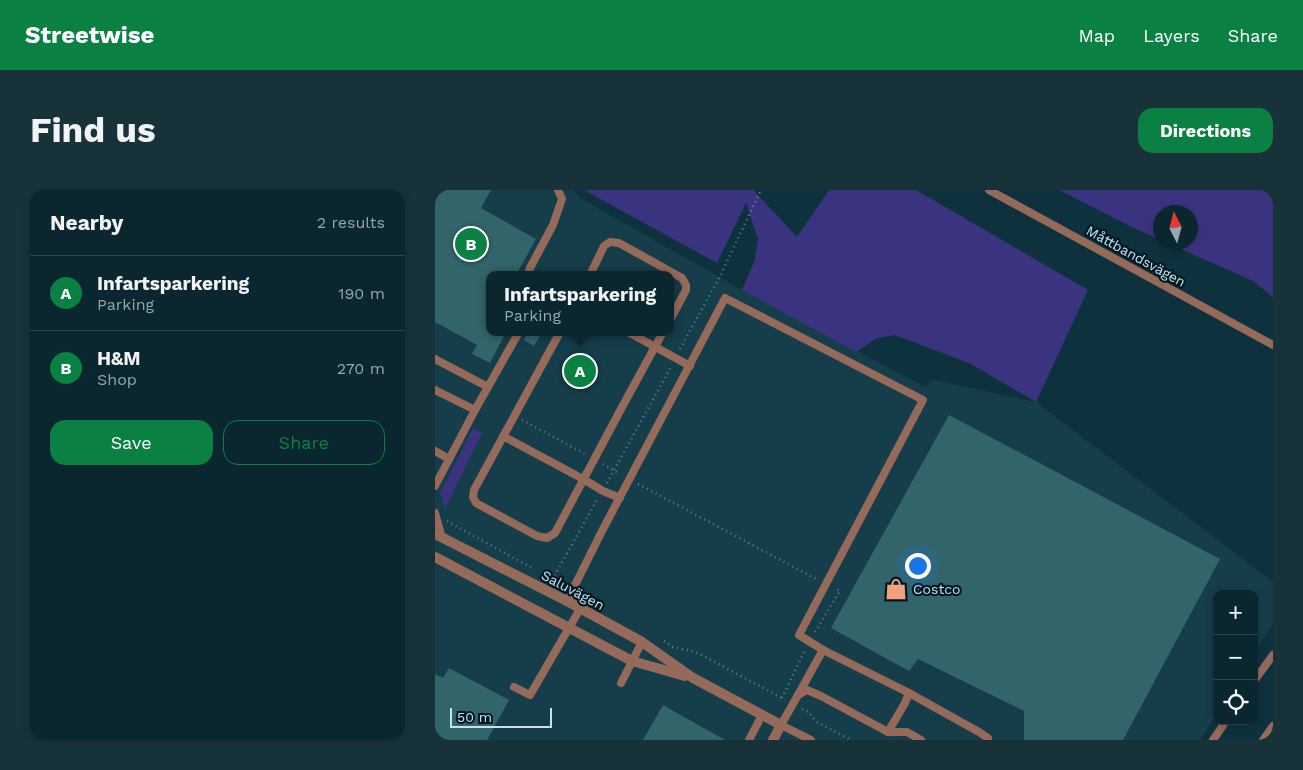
<!DOCTYPE html>
<meta charset="utf-8">
<style>
:root{--surface:#0a262e;--page:#18323a;--text:#f1f3f6;--muted:#99a5aa;--line:#2a434a;--accent:#0b8043}
body{margin:0;font-family:"Work Sans",sans-serif;background:var(--page);color:var(--text)}
.controls{position:absolute;right:15px;bottom:15px;display:grid;overflow:hidden;border-radius:10px;box-shadow:0 2px 8px #0003}
.controls button{width:45px;height:45px;display:grid;place-items:center;padding:0;border:0;border-bottom:1px solid var(--line);background:var(--surface);color:var(--text);font:25px sans-serif}
.compass{position:absolute;left:718px;top:15px;width:45px;height:45px;border-radius:50%;background:var(--surface);box-shadow:0 2px 8px #0003;rotate:354deg}
.scale{position:absolute;left:15px;bottom:12px;width:102px;box-sizing:border-box;padding-left:5px;border:2px solid #c4e3ef;border-top:0;font-size:14px;line-height:18px;white-space:nowrap;color:#c4e3ef;-webkit-text-stroke:4px #001921;paint-order:stroke}
.you{position:absolute;left:482px;top:375px;width:18px;height:18px;margin:-12px;border:4px solid #fff;border-radius:50%;background:#1a73e8;box-shadow:0 0 0 8px #1a73e833}
.badge{display:grid;place-items:center;width:32px;height:32px;border-radius:50%;background:var(--accent);color:#fff;font-size:16px;font-weight:700}
.pin{position:absolute;translate:-50% -50%;border:2px solid #fff;box-shadow:0 1px 5px #0006}
.popup{position:absolute;left:51px;top:81px;width:188px;height:65px;box-sizing:border-box;display:grid;place-content:center;border-radius:10px;background:var(--surface);filter:drop-shadow(0 1px 4px #0005);font-size:16px;white-space:nowrap;color:var(--muted)}
.popup b{font-size:19px;color:var(--text)}
.popup::after{content:'';position:absolute;left:50%;top:100%;margin-left:-10px;border:10px solid transparent;border-top-color:var(--surface)}
.list{margin:0;padding:0;list-style:none}
h2{display:flex;justify-content:space-between;align-items:center;height:65px;margin:0;padding:0 20px;font-size:21px}
h2 small{font-size:16px;font-weight:400;color:var(--muted)}
.list li{display:grid;grid-template-columns:32px 1fr auto;gap:15px;align-items:center;box-sizing:border-box;height:75px;padding:0 20px;border-top:1px solid var(--line)}
.list b{display:block;font-size:19px;white-space:nowrap}
.list p{margin:0;font-size:16px;white-space:nowrap;color:var(--muted)}
.list em{font-size:16px;font-style:normal;color:var(--muted)}
.actions{display:flex;gap:10px;padding:15px 20px}
.actions a{flex:1;padding:11px 0;border:1px solid var(--accent);border-radius:15px;text-align:center;font-size:18px;color:var(--accent)}
.actions .main{background:var(--accent);color:#fff}
.icon{flex:none;width:28px;height:28px;fill:none;stroke:currentColor;stroke-width:2;stroke-linecap:round;stroke-linejoin:round}
.map{position:relative;flex:none;width:838px;height:550px;overflow:hidden;border-radius:15px}
header{display:flex;align-items:center;gap:30px;box-sizing:border-box;height:70px;padding:0 25px;background:var(--accent);color:#fff}
header strong{font-size:24px}
nav{display:flex;gap:28px;margin-inline-start:auto;font-size:18px}
.intro{display:flex;align-items:center;justify-content:space-between;box-sizing:border-box;height:120px;padding:0 30px}
h1{margin:0;font-size:35px}
.button{padding:12px 22px;border-radius:15px;background:var(--accent);color:#fff;font-size:18px;font-weight:700}
main{display:flex;gap:30px;padding:0 30px}
aside{flex:1;background:var(--surface);border-radius:15px;box-shadow:0 2px 8px #0003}
.map>svg:first-child{display:block}
.built{fill:#153d4a;fill-rule:evenodd}
.green{fill:#3a3480}
.building{fill:#326569}
.lines{fill:none;stroke-linecap:round;stroke-linejoin:round}
.path{stroke:#5e808c;stroke-width:2.5;stroke-dasharray:1 4;stroke-linecap:butt}
.service{stroke:#966a5a;stroke-width:8}
.minor{stroke:#966a5a;stroke-width:10}
.labels{text-anchor:middle;dominant-baseline:central;stroke-width:4.5;stroke-linejoin:round;paint-order:stroke}
.street-label{font-size:14px;fill:#c4e3ef;stroke:#001921}
.poi-label{font-size:14px;fill:#c4e3ef;stroke:#001921;text-anchor:start}
</style>
<header>
<strong>Streetwise</strong>
<nav><a>Map</a><a>Layers</a><a>Share</a></nav>
</header>
<div class="intro"><h1>Find us</h1><a class="button">Directions</a></div>
<main>
<aside>
<h2>Nearby<small>2 results</small></h2>
<ul class="list">
<li><span class="badge">A</span><div><b>Infartsparkering</b><p>Parking</p></div><em>190 m</em></li>
<li><span class="badge">B</span><div><b>H&amp;M</b><p>Shop</p></div><em>270 m</em></li>
</ul>
<div class="actions"><a class="main">Save</a><a>Share</a></div>
</aside>
<div class="map">
<svg width="838" height="550" viewBox="0 0 838 550">
<rect width="100%" height="100%" fill="#0e323d"/>
<!-- built -->
<path class="built" d="M0 0H138L145 8 307 100 490 197 498 190 601 212 838 392V433L819 463V404H782V524L765 550H0ZM55 85H235V142H55Z"/>
<!-- green -->
<g class="green">
<polygon points="149,0 320,0 320,2 362,47 394,0 481,0 653,100 601,212 534,173 460,145 442,148 421,162 307,100 320,70 323,49 311,13 282,73"/>
<polygon points="624,0 838,0 838,107 818,91 732,53 756,52 756,22 726,22 725,50 695,36"/>
<polygon points="38,238 47,243 10,319 5,303"/>
</g>
<!-- building -->
<g class="building">
<polygon points="0,0 56,0 46,18 101,49 81,85 55,85 55,142 71,142 55,173 37,164 42,155 0,132"/>
<polygon points="93,142 107,142 99,156 89,150"/>
<polygon points="514,225 785,369 688,550 589,550 589,521 483,469 474,481 396,438"/>
<polygon points="14,478 74,510 52,550 0,550 0,484 8,488"/>
<polygon points="228,515 290,550 208,550"/>
</g>
<g class="lines">
<!-- path -->
<g class="path">
<polyline points="245,159 285,86 326,0"/>
<polyline points="87,230 150,264"/>
<polyline points="168,274 185,284"/>
<polyline points="172,293 236,177"/>
<polyline points="203,294 381,389"/>
<polyline points="12,331 97,378"/>
<polyline points="117,390 163,308"/>
<polyline points="380,442 405,401 399,398"/>
<polyline points="229,451 238,457 261,462 347,508"/>
<polyline points="347,508 370,460"/>
<polyline points="367,519 373,522 382,532 416,550"/>
</g>
<!-- service -->
<g class="service">
<polyline points="554,0 838,155"/>
<polyline points="93,85 95,78 118,35 127,9 123,0"/>
<polyline points="155,85 169,56 175,52 184,53 247,88 251,95 251,100 235,130"/>
<polyline points="125,142 39,300 38,307 41,313 102,346 112,348 120,343 186,219 228,142"/>
<polyline points="193,142 255,176"/>
<polyline points="0,169 53,197"/>
<polyline points="0,200 40,220 84,142"/>
<polyline points="68,246 148,289 168,301 185,308"/>
<polyline points="0,261 14,269"/>
<polyline points="0,296 40,220"/>
<polyline points="0,323 7,348"/>
<polyline points="132,411 167,341 290,108 488,210 364,445 388,460 363,505"/>
<polyline points="388,460 474,503"/>
<polyline points="819,491 838,465"/>
<polyline points="186,493 207,452"/>
<polyline points="79,497 95,505 145,419"/>
<polyline points="453,542 470,513 474,503 544,542 553,548 553,550"/>
<polyline points="314,550 327,525"/>
<polyline points="376,550 346,535 363,505 372,500 386,506 453,542 472,542 486,550"/>
<polyline points="778,550 791,531"/>
<polyline points="828,550 838,536"/>
</g>
<!-- minor -->
<g class="minor">
<polyline points="0,344 132,411 207,452 258,488 346,535 338,550"/>
<polyline points="0,367 197,471 250,486"/>
</g>
</g>
<!-- icons -->
<defs>
<g id="shop-bare" transform="scale(1.725)"><path d="M-5-2.5h2.3a2.7 3.5 0 0 1 5.4 0H5L5.5 6h-11ZM-1.5-2.5h3a1.5 2.3 0 0 0-3 0Z" fill="#f2a080" stroke="#001921" stroke-width="2.5" paint-order="stroke"/></g>
</defs>
<g fill-rule="evenodd">
<use href="#shop-bare" x="461" y="399"/>
</g>
<g class="labels">
<!-- street labels -->
<g class="street-label">
<text transform="translate(701 66) rotate(29)">Måttbandsvägen</text>
<text transform="translate(138 400) rotate(28)">Saluvägen</text>
</g>
<!-- poi labels -->
<g class="poi-label">
<text x="478" y="399">Costco</text>
</g>
</g>
</svg>
<div class="controls">
<button>+</button>
<button>−</button>
<button><svg class="icon" aria-label="locate" viewBox="0 0 24 24"><circle cx="12" cy="12" r="6"/><path d="M12 2v4M12 18v4M2 12h4M18 12h4"/></svg></button>
</div>
<svg class="compass" viewBox="-18 -18 36 36"><path d="M0-13l5 13h-10z" fill="#e53935"/><path d="M0 13l5-13h-10z" fill="#99a5aa"/></svg>
<div class="scale">50 m</div>
<div class="you"></div>
<div class="pin badge" style="left:145px;top:181px">A</div>
<div class="popup"><b>Infartsparkering</b>Parking</div>
<div class="pin badge" style="left:36px;top:54px">B</div>
</div>
</main>
